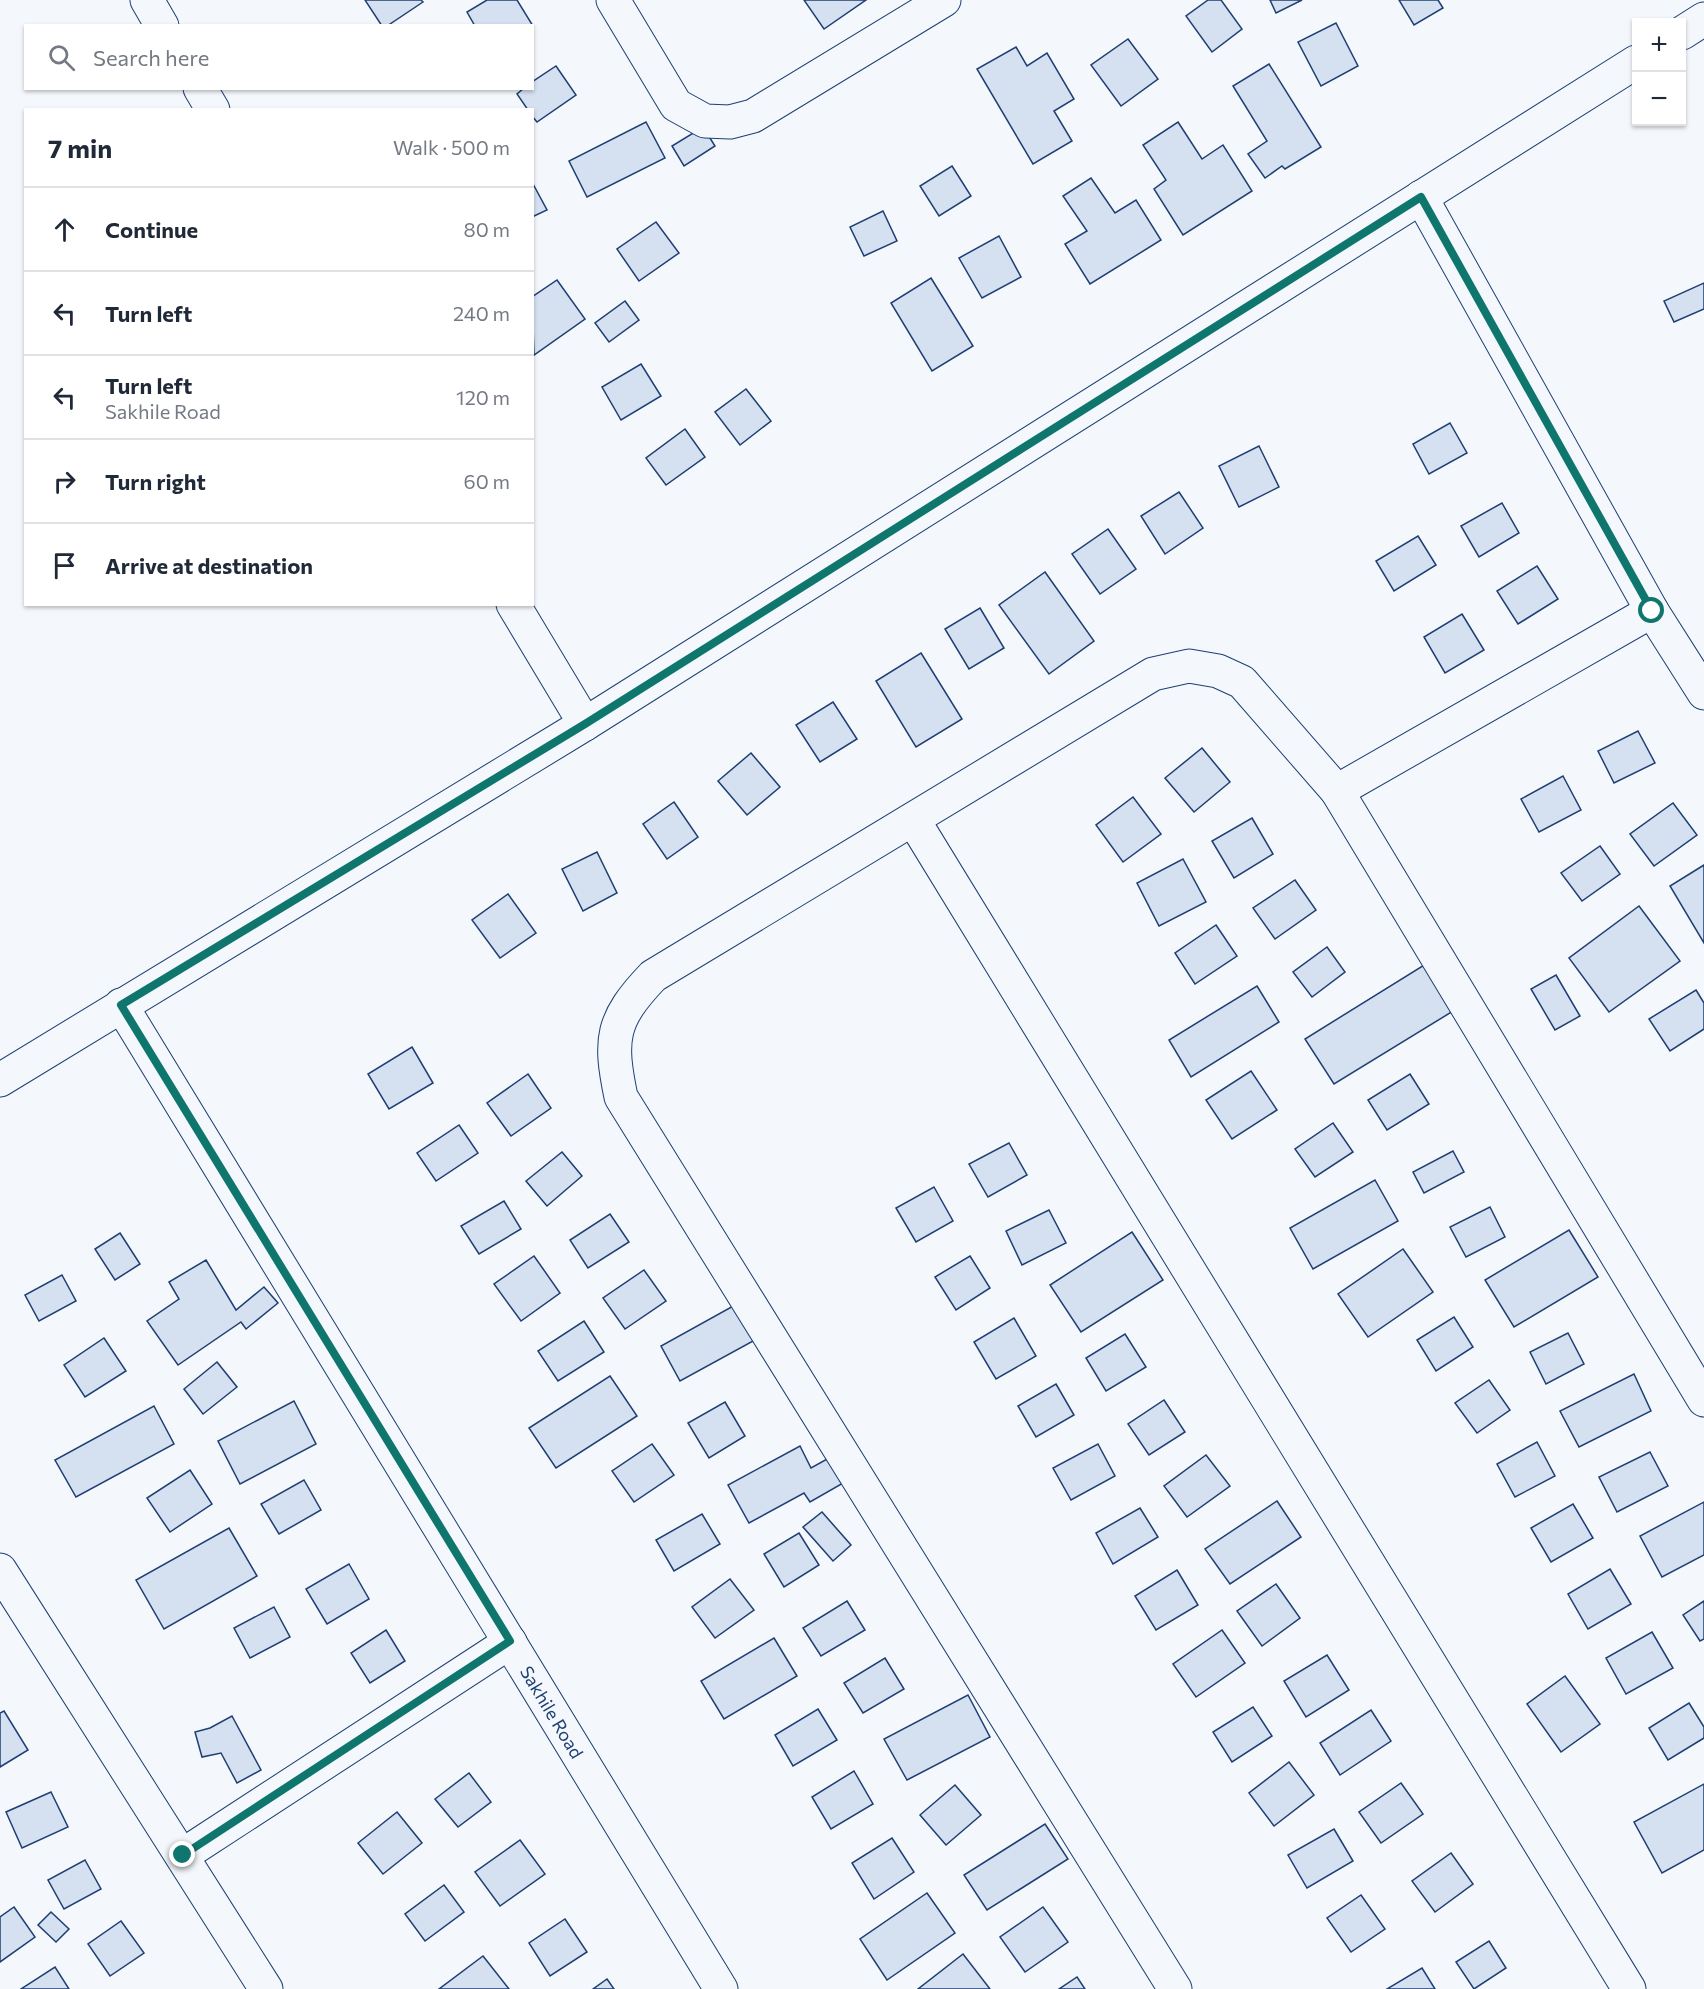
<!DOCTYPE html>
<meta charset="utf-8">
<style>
:root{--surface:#fff;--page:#f2f2f3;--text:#1f2937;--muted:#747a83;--line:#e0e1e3}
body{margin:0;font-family:Commissioner,sans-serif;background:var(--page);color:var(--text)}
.controls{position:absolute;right:18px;top:18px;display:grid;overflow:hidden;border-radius:0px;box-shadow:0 2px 4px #0004}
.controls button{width:54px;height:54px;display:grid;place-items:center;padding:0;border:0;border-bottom:2px solid var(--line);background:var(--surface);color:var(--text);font:30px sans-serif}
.stop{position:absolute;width:18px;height:18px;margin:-14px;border:4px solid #0f766e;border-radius:50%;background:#fff}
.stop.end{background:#0f766e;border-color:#fff;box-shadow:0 2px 6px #0008}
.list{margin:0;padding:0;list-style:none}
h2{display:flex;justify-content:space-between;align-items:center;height:78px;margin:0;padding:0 24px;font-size:26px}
h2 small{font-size:20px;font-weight:400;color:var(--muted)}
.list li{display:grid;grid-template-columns:39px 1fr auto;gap:18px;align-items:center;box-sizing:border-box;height:84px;padding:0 24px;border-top:2px solid var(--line)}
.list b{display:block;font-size:22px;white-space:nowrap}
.list p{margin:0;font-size:20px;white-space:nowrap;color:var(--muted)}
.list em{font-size:20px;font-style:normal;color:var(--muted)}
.icon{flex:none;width:33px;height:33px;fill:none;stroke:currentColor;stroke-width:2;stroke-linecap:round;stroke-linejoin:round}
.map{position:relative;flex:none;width:1704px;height:1989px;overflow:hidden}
.search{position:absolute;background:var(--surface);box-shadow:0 2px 4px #0004;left:24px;top:24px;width:510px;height:66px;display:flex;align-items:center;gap:15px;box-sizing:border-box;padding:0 21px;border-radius:0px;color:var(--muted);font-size:22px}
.panel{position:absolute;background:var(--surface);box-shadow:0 2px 4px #0004;left:24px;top:108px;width:510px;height:498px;border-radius:0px}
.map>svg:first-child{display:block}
.building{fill:#d5e0f0;stroke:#1d3f73;stroke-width:1.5}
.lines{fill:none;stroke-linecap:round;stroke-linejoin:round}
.street-casing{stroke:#1d3f73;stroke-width:35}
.secondary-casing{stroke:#1d3f73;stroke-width:35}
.street{stroke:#f4f7fb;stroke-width:33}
.secondary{stroke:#f4f7fb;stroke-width:33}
.route{stroke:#0f766e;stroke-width:8}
.labels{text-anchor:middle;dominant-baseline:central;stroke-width:4.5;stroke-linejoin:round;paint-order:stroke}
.street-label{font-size:18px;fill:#1d3f73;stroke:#f4f7fb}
</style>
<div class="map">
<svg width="1704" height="1989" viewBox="0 0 1704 1989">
<rect width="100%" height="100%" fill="#f4f7fb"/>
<!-- building -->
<g class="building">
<polygon points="365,0 421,0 423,2 387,26 382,26"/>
<polygon points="487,0 517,0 533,26 475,26 467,12"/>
<polygon points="804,0 866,0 824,29"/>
<polygon points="1208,0 1221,0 1242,29 1212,52 1186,16"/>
<polygon points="1270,0 1302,0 1276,13"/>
<polygon points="1399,0 1438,0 1443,8 1414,25"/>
<polygon points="1336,23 1358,66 1321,86 1298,42"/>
<polygon points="1128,39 1158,79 1121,106 1091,65"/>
<polygon points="1016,47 1027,66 1047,53 1074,99 1054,111 1072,141 1033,164 977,69"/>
<polygon points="1269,64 1321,147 1285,169 1282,166 1265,178 1248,154 1267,141 1233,86"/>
<polygon points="556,66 576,95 537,122 532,116 532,110 528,110 517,94 524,88 532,88 532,82"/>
<polygon points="646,122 665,158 587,197 569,161"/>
<polygon points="1178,122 1202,159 1223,145 1252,191 1183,235 1154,189 1166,180 1143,145"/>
<polygon points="703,127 715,146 684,166 672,146"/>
<polygon points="952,166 971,196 939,216 920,186"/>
<polygon points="1091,178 1115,213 1136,200 1161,240 1090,284 1065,244 1087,231 1063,196"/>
<polygon points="532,182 547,210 532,217"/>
<polygon points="883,211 897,241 864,256 850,227"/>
<polygon points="656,222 679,253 639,281 617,249"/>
<polygon points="999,236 1021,277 982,298 959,258"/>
<polygon points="931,278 973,346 932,371 891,303"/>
<polygon points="557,280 585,319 534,355 532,297"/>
<polygon points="1704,283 1704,309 1674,322 1664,301"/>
<polygon points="625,301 639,320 609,342 595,323"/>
<polygon points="641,364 661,396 621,420 602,387"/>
<polygon points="746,389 771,421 740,445 715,412"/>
<polygon points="1450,423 1467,453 1429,474 1413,444"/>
<polygon points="685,429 705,457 666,485 646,458"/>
<polygon points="1259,446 1279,487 1239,507 1219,466"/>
<polygon points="1179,492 1203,528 1165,554 1141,516"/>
<polygon points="1502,503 1519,533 1479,557 1461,526"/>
<polygon points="1108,529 1136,569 1100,594 1072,554"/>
<polygon points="1418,536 1436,565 1394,591 1376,561"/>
<polygon points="1537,566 1558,599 1518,624 1497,591"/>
<polygon points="1045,572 1094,641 1049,674 999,605"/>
<polygon points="980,608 1004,648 969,669 945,629"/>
<polygon points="1462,614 1484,650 1445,673 1424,637"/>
<polygon points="921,653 962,719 916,747 876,681"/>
<polygon points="833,702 857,739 820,762 796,725"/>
<polygon points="1638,731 1655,763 1614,783 1598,751"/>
<polygon points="1202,748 1230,782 1194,812 1165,778"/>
<polygon points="751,753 780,787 747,815 718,781"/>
<polygon points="1563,776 1581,810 1539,832 1521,799"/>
<polygon points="1133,797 1161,834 1123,862 1096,825"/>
<polygon points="674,802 698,837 667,859 643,824"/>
<polygon points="1673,803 1697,835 1654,866 1630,834"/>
<polygon points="1252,818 1273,854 1234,878 1212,841"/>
<polygon points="1600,846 1620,874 1582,901 1561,873"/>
<polygon points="597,852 617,893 583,911 562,869"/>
<polygon points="1183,859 1206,902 1159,926 1137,883"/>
<polygon points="1704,865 1704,943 1670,886"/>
<polygon points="1295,880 1316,910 1275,939 1253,908"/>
<polygon points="508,894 536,933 500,958 472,920"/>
<polygon points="1639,906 1680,961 1609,1012 1569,958"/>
<polygon points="1216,925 1237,956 1195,984 1175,953"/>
<polygon points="1327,947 1345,972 1312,997 1293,972"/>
<polygon points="1429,962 1458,1008 1334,1084 1305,1039"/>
<polygon points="1556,975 1580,1016 1555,1030 1531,989"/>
<polygon points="1257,986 1279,1022 1191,1077 1169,1040"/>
<polygon points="1696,990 1704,1003 1704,1029 1670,1051 1649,1019"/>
<polygon points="412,1047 433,1083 389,1109 368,1074"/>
<polygon points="1251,1071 1277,1110 1232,1139 1206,1100"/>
<polygon points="528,1074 551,1108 511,1136 487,1103"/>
<polygon points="1410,1074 1429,1104 1387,1130 1368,1100"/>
<polygon points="1333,1123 1353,1152 1315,1177 1295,1149"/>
<polygon points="459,1125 478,1153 436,1181 417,1153"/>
<polygon points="1009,1143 1027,1175 988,1197 969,1164"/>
<polygon points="1453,1151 1464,1172 1424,1193 1413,1172"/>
<polygon points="562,1152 582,1176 547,1206 526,1181"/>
<polygon points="1375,1180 1398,1221 1313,1269 1290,1228"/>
<polygon points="934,1187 953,1221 916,1242 896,1208"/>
<polygon points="504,1201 521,1229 479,1254 461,1226"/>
<polygon points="1490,1207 1505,1237 1466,1257 1450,1227"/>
<polygon points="1049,1210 1066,1243 1022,1265 1006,1231"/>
<polygon points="610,1214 629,1242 588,1268 570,1240"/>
<polygon points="1569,1230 1598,1277 1514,1327 1485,1280"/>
<polygon points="1132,1232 1163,1280 1081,1332 1050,1285"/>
<polygon points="120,1233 140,1264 115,1280 95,1249"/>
<polygon points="1403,1249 1433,1292 1368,1337 1338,1294"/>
<polygon points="534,1256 560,1293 521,1321 494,1284"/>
<polygon points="970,1256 990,1288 956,1310 935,1277"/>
<polygon points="206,1260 236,1310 264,1287 278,1303 246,1329 241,1322 178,1365 147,1321 179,1299 169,1282"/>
<polygon points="644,1270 666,1301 625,1329 603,1298"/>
<polygon points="62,1275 76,1301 39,1321 25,1295"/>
<polygon points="735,1305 755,1340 680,1381 661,1346"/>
<polygon points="1454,1317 1473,1347 1436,1371 1417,1340"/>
<polygon points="1014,1318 1036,1356 996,1379 974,1342"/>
<polygon points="584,1321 604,1352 558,1381 538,1351"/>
<polygon points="1568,1333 1584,1364 1546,1384 1530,1352"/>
<polygon points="1125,1334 1146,1367 1106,1391 1086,1358"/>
<polygon points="104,1338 126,1371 85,1397 64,1365"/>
<polygon points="217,1362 237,1387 203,1414 184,1389"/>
<polygon points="1634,1374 1651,1411 1579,1447 1560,1411"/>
<polygon points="610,1376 637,1416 556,1468 529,1428"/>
<polygon points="1489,1380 1510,1410 1477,1433 1455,1403"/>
<polygon points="1056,1384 1074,1415 1036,1437 1018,1406"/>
<polygon points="1164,1400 1185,1432 1149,1455 1128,1424"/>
<polygon points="294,1401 316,1444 240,1484 218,1441"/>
<polygon points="725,1402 745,1436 709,1458 688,1423"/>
<polygon points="154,1406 174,1444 76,1497 55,1460"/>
<polygon points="1537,1442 1555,1476 1515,1497 1497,1464"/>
<polygon points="652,1444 674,1475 634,1502 612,1471"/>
<polygon points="1098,1444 1115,1476 1071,1500 1053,1468"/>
<polygon points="800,1446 811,1468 838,1453 852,1478 810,1502 804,1493 749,1523 728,1485"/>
<polygon points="1650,1452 1668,1486 1617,1512 1599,1477"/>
<polygon points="1206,1455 1230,1486 1187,1517 1164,1486"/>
<polygon points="190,1470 212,1504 170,1532 147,1498"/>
<polygon points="304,1480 321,1510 279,1534 261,1504"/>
<polygon points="1277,1501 1301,1537 1230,1584 1205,1549"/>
<polygon points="1704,1502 1704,1555 1662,1577 1640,1536"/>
<polygon points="1573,1504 1593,1538 1551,1562 1531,1528"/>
<polygon points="1140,1508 1158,1537 1113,1564 1096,1533"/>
<polygon points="822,1512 851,1545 833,1561 803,1527"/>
<polygon points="702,1514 720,1544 674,1571 656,1540"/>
<polygon points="229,1528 257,1576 164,1629 136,1580"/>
<polygon points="799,1533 819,1565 784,1587 764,1554"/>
<polygon points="349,1564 369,1599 327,1624 306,1589"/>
<polygon points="1610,1569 1631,1604 1588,1629 1568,1594"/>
<polygon points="1177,1570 1198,1605 1156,1630 1135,1596"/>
<polygon points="730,1579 754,1610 715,1638 692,1607"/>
<polygon points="1276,1584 1300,1618 1262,1646 1237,1611"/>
<polygon points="847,1601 865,1630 821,1656 803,1628"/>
<polygon points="1704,1601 1704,1639 1700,1641 1683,1615"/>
<polygon points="274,1607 290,1637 250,1658 234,1628"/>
<polygon points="386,1630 405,1661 370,1683 351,1653"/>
<polygon points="1222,1630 1245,1663 1196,1697 1173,1664"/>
<polygon points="1652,1632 1673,1668 1626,1694 1606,1658"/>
<polygon points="774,1638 797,1676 724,1719 701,1681"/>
<polygon points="1327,1655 1349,1690 1306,1717 1284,1681"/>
<polygon points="885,1658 904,1689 863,1713 844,1683"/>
<polygon points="1565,1676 1600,1724 1561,1752 1527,1704"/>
<polygon points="968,1695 990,1737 907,1780 884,1739"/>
<polygon points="1689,1703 1704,1727 1704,1738 1668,1760 1649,1728"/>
<polygon points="1253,1707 1272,1736 1232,1762 1213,1732"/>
<polygon points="818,1709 837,1740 793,1766 775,1735"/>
<polygon points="1371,1710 1391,1741 1340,1775 1320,1743"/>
<polygon points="4,1711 28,1750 0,1767 0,1713"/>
<polygon points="232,1716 261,1770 237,1783 221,1753 202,1757 195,1732 210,1728"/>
<polygon points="1289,1762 1314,1795 1274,1826 1249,1793"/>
<polygon points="854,1771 873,1804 831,1829 812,1797"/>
<polygon points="469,1773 491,1802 458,1827 435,1799"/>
<polygon points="1401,1783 1423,1814 1381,1843 1359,1812"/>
<polygon points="1704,1784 1704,1850 1662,1873 1634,1822"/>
<polygon points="955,1785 981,1815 946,1845 920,1815"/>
<polygon points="51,1792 68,1827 22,1848 6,1812"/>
<polygon points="397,1812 422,1843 383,1874 358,1843"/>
<polygon points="1045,1824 1068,1859 987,1910 964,1875"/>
<polygon points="1334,1829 1353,1861 1307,1888 1288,1855"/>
<polygon points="892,1838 914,1872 874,1899 852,1863"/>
<polygon points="520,1840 545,1874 500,1906 475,1872"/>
<polygon points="1451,1853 1473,1884 1435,1912 1412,1881"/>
<polygon points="85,1860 101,1889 64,1909 48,1880"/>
<polygon points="444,1885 464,1912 425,1941 405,1914"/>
<polygon points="927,1893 955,1933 887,1980 860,1939"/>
<polygon points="1361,1895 1385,1929 1351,1952 1327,1918"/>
<polygon points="14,1907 35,1937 0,1962 0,1917"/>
<polygon points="1043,1907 1068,1942 1025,1972 1000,1937"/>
<polygon points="51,1912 69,1929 56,1942 38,1925"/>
<polygon points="565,1919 587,1952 550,1976 529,1943"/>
<polygon points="121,1921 144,1953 110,1976 88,1944"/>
<polygon points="1489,1941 1506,1968 1474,1989 1456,1962"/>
<polygon points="963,1954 990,1989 918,1989"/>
<polygon points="483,1956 509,1989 439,1989"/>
<polygon points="55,1967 69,1989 21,1989"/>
<polygon points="1422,1968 1435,1989 1387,1989"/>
<polygon points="1077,1977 1085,1989 1059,1989"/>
<polygon points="607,1979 614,1989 593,1989"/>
</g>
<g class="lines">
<!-- street casing -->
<g class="street-casing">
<g id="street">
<polyline points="147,0 162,26"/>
<polyline points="613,0 676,105 705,121 730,122 753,116 944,0"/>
<polyline points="200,88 213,110"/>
<polyline points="1421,197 1652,611 1704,693"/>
<polyline points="513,604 585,724"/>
<polyline points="1337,791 1652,611"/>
<polyline points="914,821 1629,1989"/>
<polyline points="121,1005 721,1989"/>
<polyline points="0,1570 266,1989"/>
<polyline points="183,1855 510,1642"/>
<path d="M1175 1989 621 1097C609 1039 611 1020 653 976L1153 674 1189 666 1218 671 1242 682 1337 791 1704 1400"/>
</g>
</g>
<!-- secondary casing -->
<g class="secondary-casing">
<g id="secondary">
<polyline points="1682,33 1704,19"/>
<polyline points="0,1080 585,724 1636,62"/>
</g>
</g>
<!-- street -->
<use href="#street" class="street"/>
<!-- secondary -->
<use href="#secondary" class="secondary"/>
</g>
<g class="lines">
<!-- route -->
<polyline class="route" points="183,1855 510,1641 121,1005 585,724 1421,197 1652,611"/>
</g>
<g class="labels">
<!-- street labels -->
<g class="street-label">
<text transform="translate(552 1712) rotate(59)">Sakhile Road</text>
</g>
</g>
</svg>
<div class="controls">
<button>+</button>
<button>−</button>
</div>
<div class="stop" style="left:1652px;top:611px"></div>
<div class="stop end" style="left:183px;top:1855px"></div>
<div class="search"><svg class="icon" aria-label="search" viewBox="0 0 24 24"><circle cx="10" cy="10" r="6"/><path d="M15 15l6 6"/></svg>Search here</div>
<section class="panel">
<h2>7 min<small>Walk · 500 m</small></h2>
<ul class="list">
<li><svg class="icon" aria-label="ahead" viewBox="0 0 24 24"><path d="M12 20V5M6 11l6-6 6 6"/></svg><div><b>Continue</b></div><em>80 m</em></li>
<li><svg class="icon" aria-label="left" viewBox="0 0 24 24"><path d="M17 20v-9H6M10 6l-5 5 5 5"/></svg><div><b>Turn left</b></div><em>240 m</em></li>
<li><svg class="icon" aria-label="left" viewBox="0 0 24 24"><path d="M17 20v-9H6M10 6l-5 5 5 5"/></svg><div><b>Turn left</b><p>Sakhile Road</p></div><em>120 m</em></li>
<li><svg class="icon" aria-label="right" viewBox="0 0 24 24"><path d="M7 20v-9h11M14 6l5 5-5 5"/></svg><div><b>Turn right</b></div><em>60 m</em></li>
<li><svg class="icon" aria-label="arrive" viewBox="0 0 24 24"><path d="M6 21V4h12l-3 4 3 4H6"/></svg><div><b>Arrive at destination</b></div></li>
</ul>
</section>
</div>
